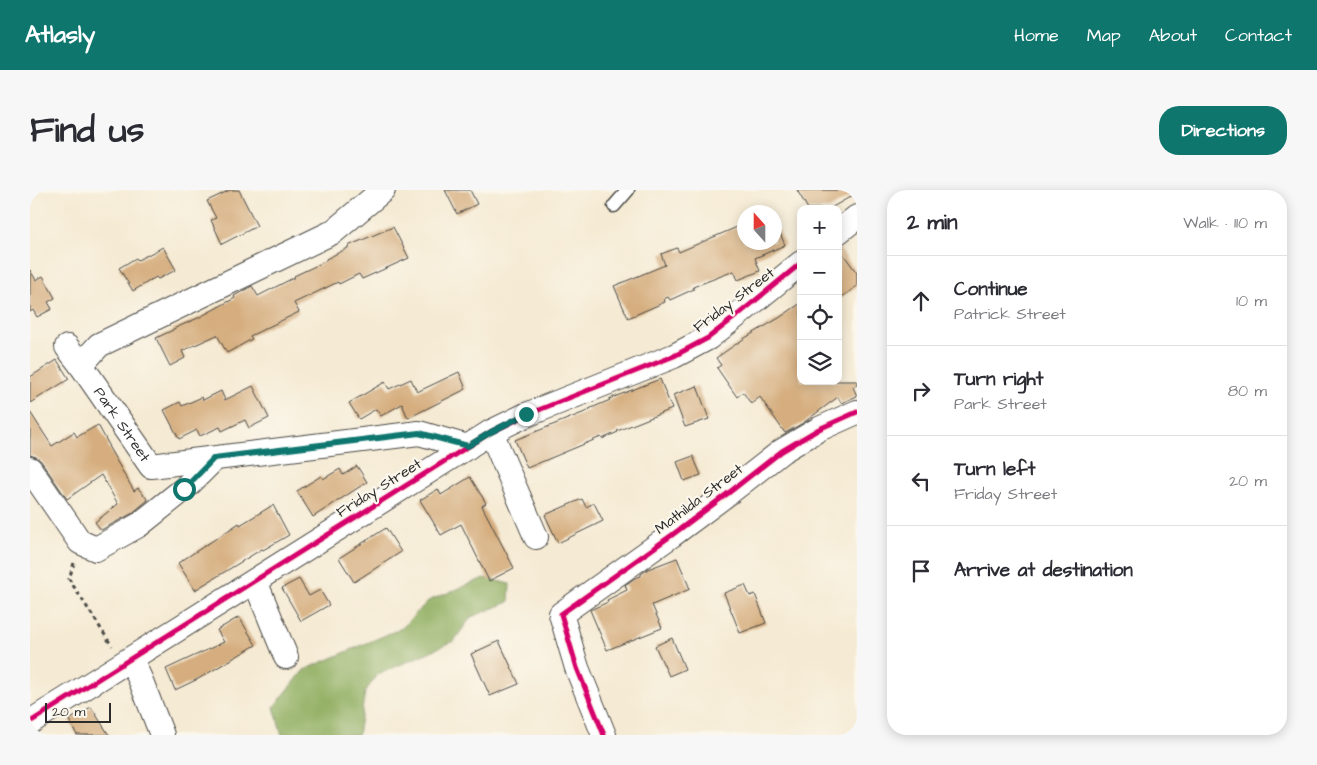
<!DOCTYPE html>
<meta charset="utf-8">
<style>
:root{--surface:#fff;--page:#f7f7f7;--text:#2b2b33;--muted:#7c7c81;--line:#e1e1e2;--accent:#0f766e}
body{margin:0;font-family:"Architects Daughter",sans-serif;background:var(--page);color:var(--text)}
.controls{position:absolute;right:15px;top:15px;display:grid;overflow:hidden;border-radius:10px;box-shadow:0 2px 12px #0003}
.controls button{width:45px;height:45px;display:grid;place-items:center;padding:0;border:0;border-bottom:1px solid var(--line);background:var(--surface);color:var(--text);font:25px sans-serif}
.compass{position:absolute;left:707px;top:15px;width:45px;height:45px;border-radius:50%;background:var(--surface);box-shadow:0 2px 12px #0003;rotate:339deg}
.scale{position:absolute;left:15px;bottom:12px;width:66px;box-sizing:border-box;padding-left:5px;border:2px solid #2b2b2b;border-top:0;font-size:14px;line-height:18px;white-space:nowrap;color:#2b2b2b;-webkit-text-stroke:4px #fbf7ec;paint-order:stroke}
.stop{position:absolute;width:15px;height:15px;margin:-11px;border:4px solid #0f766e;border-radius:50%;background:#fff}
.stop.end{background:#0f766e;border-color:#fff;box-shadow:0 1px 5px #0008}
.list{margin:0;padding:0;list-style:none}
h2{display:flex;justify-content:space-between;align-items:center;height:65px;margin:0;padding:0 20px;font-size:21px}
h2 small{font-size:16px;font-weight:400;color:var(--muted)}
.list li{display:grid;grid-template-columns:32px 1fr auto;gap:15px;align-items:center;box-sizing:border-box;height:90px;padding:0 20px;border-top:1px solid var(--line)}
.list b{display:block;font-size:19px;white-space:nowrap}
.list p{margin:0;font-size:16px;white-space:nowrap;color:var(--muted)}
.list em{font-size:16px;font-style:normal;color:var(--muted)}
.icon{flex:none;width:28px;height:28px;fill:none;stroke:currentColor;stroke-width:2;stroke-linecap:round;stroke-linejoin:round}
.map{position:relative;flex:none;width:827px;height:545px;overflow:hidden;border-radius:20px}
header{display:flex;align-items:center;gap:30px;box-sizing:border-box;height:70px;padding:0 25px;background:var(--accent);color:#fff}
header strong{font-size:24px}
nav{display:flex;gap:28px;margin-inline-start:auto;font-size:18px}
.intro{display:flex;align-items:center;justify-content:space-between;box-sizing:border-box;height:120px;padding:0 30px}
h1{margin:0;font-size:35px}
.button{padding:12px 22px;border-radius:20px;background:var(--accent);color:#fff;font-size:18px;font-weight:700}
main{display:flex;gap:30px;padding:0 30px}
aside{flex:1;background:var(--surface);border-radius:20px;box-shadow:0 2px 12px #0003}
.map>svg:first-child{display:block}
.forest{fill:#91af62;stroke:#5e6d46}
.building{fill:#d5ad7e}
.lines{fill:none;stroke-linecap:round;stroke-linejoin:round}
.lane-casing{stroke:#494844;stroke-width:15}
.street-casing{stroke:#494844;stroke-width:26}
.path{stroke:#494844;stroke-width:3;stroke-dasharray:4 4;stroke-linecap:butt}
.lane{stroke:#fff;stroke-width:12}
.street{stroke:#fff;stroke-width:24}
.cycleway-casing{stroke:#fbf7ec;stroke-width:8}
.cycleway{stroke:#d6006c;stroke-width:5}
.route{stroke:#0f766e;stroke-width:6}
.labels{text-anchor:middle;dominant-baseline:central;stroke-width:4.5;stroke-linejoin:round;paint-order:stroke}
.street-label{font-size:15px;fill:#2b2b2b;stroke:#fbf7ec}
</style>
<header>
<strong>Atlasly</strong>
<nav><a>Home</a><a>Map</a><a>About</a><a>Contact</a></nav>
</header>
<div class="intro"><h1>Find us</h1><a class="button">Directions</a></div>
<main>
<div class="map">
<svg width="827" height="545" viewBox="0 0 827 545">
<rect width="100%" height="100%" fill="#fbf7ec"/>
<filter id="ink" filterUnits="userSpaceOnUse"><feTurbulence type="fractalNoise" baseFrequency=".02" numOctaves="2"/><feDisplacementMap in="SourceGraphic" scale="10" xChannelSelector="R" yChannelSelector="G"/><feConvolveMatrix kernelMatrix="1 2 1 2 8 2 1 2 1" color-interpolation-filters="sRGB"/></filter>
<filter id="wash" filterUnits="userSpaceOnUse"><feTurbulence type="fractalNoise" baseFrequency=".0096" numOctaves="4" result="noise"/><feDisplacementMap in="SourceGraphic" scale="20" xChannelSelector="R" yChannelSelector="G"/><feGaussianBlur stdDeviation="1.12" result="paint"/><feColorMatrix in="noise" values="0 0 0 0 0 0 0 0 0 0 0 0 0 0 0 0 0 1.4 0 .05"/><feComposite in="paint" operator="in"/></filter>
<g filter="url(#wash)">
<rect width="100%" height="100%" fill="#f5ead3"/>
<!-- forest -->
<polygon class="forest" points="454,388 480,394 479,412 441,427 424,451 347,485 335,502 328,545 252,545 244,517 274,480 372,438 398,411"/>
<g id="blocks">
<!-- building -->
<g class="building">
<polygon points="200,0 209,0 227,36 192,54 181,30 186,28 177,11"/>
<polygon points="415,0 440,0 447,14 427,24"/>
<polygon points="767,0 827,0 827,3 799,19 778,19"/>
<polygon points="744,29 755,55 725,68 730,81 708,90 704,81 663,97 664,99 640,110 638,107 634,109 635,112 598,128 584,96 635,75 631,64 647,58 649,62 714,34 714,52 744,52"/>
<polygon points="363,37 379,68 332,89 329,84 309,94 308,92 264,113 269,122 220,146 222,149 197,163 187,145 152,161 155,168 140,176 126,148 143,140 143,139 168,128 205,108 204,106 222,96 228,106 265,87 264,86 296,71 296,69 318,58 318,56"/>
<polygon points="133,57 146,80 128,89 126,87 103,101 89,78 106,68 108,70"/>
<polygon points="808,57 827,83 827,96 808,110"/>
<polygon points="0,80 6,90 13,86 25,108 18,112 22,119 7,127 3,120 0,122"/>
<polygon points="771,113 771,191 827,191 827,194 823,197 827,206 811,213 808,207 773,233 755,243 730,207 721,214 713,202 707,207 687,178 691,175 686,168 715,148 749,128"/>
<polygon points="27,170 39,189 0,213 0,187"/>
<polygon points="429,182 436,199 378,228 372,214 351,226 346,219 329,229 319,213 355,192 359,199 381,189 387,202"/>
<polygon points="630,189 642,219 587,241 588,242 572,249 571,247 497,278 485,250 560,220 559,219 580,210 579,209"/>
<polygon points="223,196 239,228 219,238 215,230 192,241 190,237 170,246 167,240 149,249 134,220 150,212 152,216 172,207 173,210 191,201 195,210"/>
<polygon points="667,196 679,229 655,237 643,205"/>
<polygon points="0,222 22,256 44,242 47,247 68,235 79,255 78,256 104,301 108,298 118,310 101,324 71,340 65,332 88,314 71,285 37,309 11,271 6,267 0,265"/>
<polygon points="663,266 671,285 654,291 647,272"/>
<polygon points="327,276 337,292 283,327 267,301 291,286 293,289 310,279 313,285"/>
<polygon points="440,287 456,313 452,316 484,378 459,391 431,334 411,345 390,310 408,299 411,305"/>
<polygon points="552,309 556,317 564,313 573,331 528,353 515,325"/>
<polygon points="243,315 259,345 233,360 232,359 165,400 148,373 193,344 209,333 210,335"/>
<polygon points="356,338 371,362 324,392 309,368"/>
<polygon points="647,368 660,399 622,415 632,438 577,460 560,420 578,412 577,410 597,400 595,395 605,388 611,386 611,384 618,379"/>
<polygon points="269,389 279,406 290,400 299,415 271,431 252,398"/>
<polygon points="715,395 720,406 725,404 736,433 710,443 694,403"/>
<polygon points="209,427 226,455 168,489 145,500 136,479 194,452 187,440"/>
<polygon points="642,448 655,479 639,486 625,456"/>
<polygon points="469,451 489,494 460,506 441,464"/>
<polygon points="61,517 79,545 47,545 39,530"/>
</g>
</g>
</g>
<g filter="url(#ink)">
<use href="#blocks" fill-opacity="0" stroke="#494844" stroke-width="1"/>
<g class="lines">
<!-- lane casing -->
<g class="lane-casing">
<polyline id="lane" points="584,16 598,0"/>
</g>
<!-- street casing -->
<g class="street-casing">
<g id="street">
<polyline points="808,42 827,27"/>
<path id="s1" d="M37 157 51 175 121 276 389 243 438 257"/>
<polyline points="51,175 69,155 303,42 353,0"/>
<polyline points="461,242 506,347"/>
<polyline points="0,279 50,352 66,359 109,335 154,299 184,269"/>
<polyline points="225,391 256,467"/>
<polyline points="101,469 111,491 132,545"/>
<polyline points="0,532 461,242 496,225 644,166 678,148 710,123 771,73"/>
<polyline points="574,545 547,478 531,424 642,345 701,301 752,261 789,239 827,222"/>
</g>
</g>
<!-- path -->
<polyline class="path" points="44,373 39,389 82,456"/>
<!-- lane -->
<use href="#lane" class="lane"/>
<!-- street -->
<use href="#street" class="street"/>
<!-- cycleway casing -->
<g class="cycleway-casing">
<g id="cycleway">
<polyline points="0,532 461,242 496,225 644,166 678,148 710,123 771,73"/>
<polyline points="574,545 547,478 531,424 642,345 701,301 752,261 789,239 827,222"/>
</g>
</g>
<!-- cycleway -->
<use href="#cycleway" class="cycleway"/>
</g>
</g>
<g class="lines" filter="url(#ink)">
<!-- route -->
<polyline class="route" points="154,299 184,268 389,243 438,256 461,242 496,224"/>
</g>
<g class="labels">
<!-- street labels -->
<g class="street-label">
<text transform="translate(704 110) rotate(-37)">Friday Street</text>
<text stroke="none"><textPath href="#s1" startOffset="95">Park Street</textPath></text>
<text transform="translate(349 298) rotate(-32)">Friday Street</text>
<text transform="translate(669 309) rotate(-37)">Mathilda Street</text>
</g>
</g>
</svg>
<div class="controls">
<button>+</button>
<button>−</button>
<button><svg class="icon" aria-label="locate" viewBox="0 0 24 24"><circle cx="12" cy="12" r="6"/><path d="M12 2v4M12 18v4M2 12h4M18 12h4"/></svg></button>
<button><svg class="icon" aria-label="layers" viewBox="0 0 24 24"><path d="M12 4l9 5-9 5-9-5zM3 14l9 5 9-5"/></svg></button>
</div>
<svg class="compass" viewBox="-18 -18 36 36"><path d="M0-13l5 13h-10z" fill="#e53935"/><path d="M0 13l5-13h-10z" fill="#7c7c81"/></svg>
<div class="scale">20 m</div>
<div class="stop" style="left:154px;top:299px"></div>
<div class="stop end" style="left:496px;top:224px"></div>
</div>
<aside>
<h2>2 min<small>Walk · 110 m</small></h2>
<ul class="list">
<li><svg class="icon" aria-label="ahead" viewBox="0 0 24 24"><path d="M12 20V5M6 11l6-6 6 6"/></svg><div><b>Continue</b><p>Patrick Street</p></div><em>10 m</em></li>
<li><svg class="icon" aria-label="right" viewBox="0 0 24 24"><path d="M7 20v-9h11M14 6l5 5-5 5"/></svg><div><b>Turn right</b><p>Park Street</p></div><em>80 m</em></li>
<li><svg class="icon" aria-label="left" viewBox="0 0 24 24"><path d="M17 20v-9H6M10 6l-5 5 5 5"/></svg><div><b>Turn left</b><p>Friday Street</p></div><em>20 m</em></li>
<li><svg class="icon" aria-label="arrive" viewBox="0 0 24 24"><path d="M6 21V4h12l-3 4 3 4H6"/></svg><div><b>Arrive at destination</b></div></li>
</ul>
</aside>
</main>
